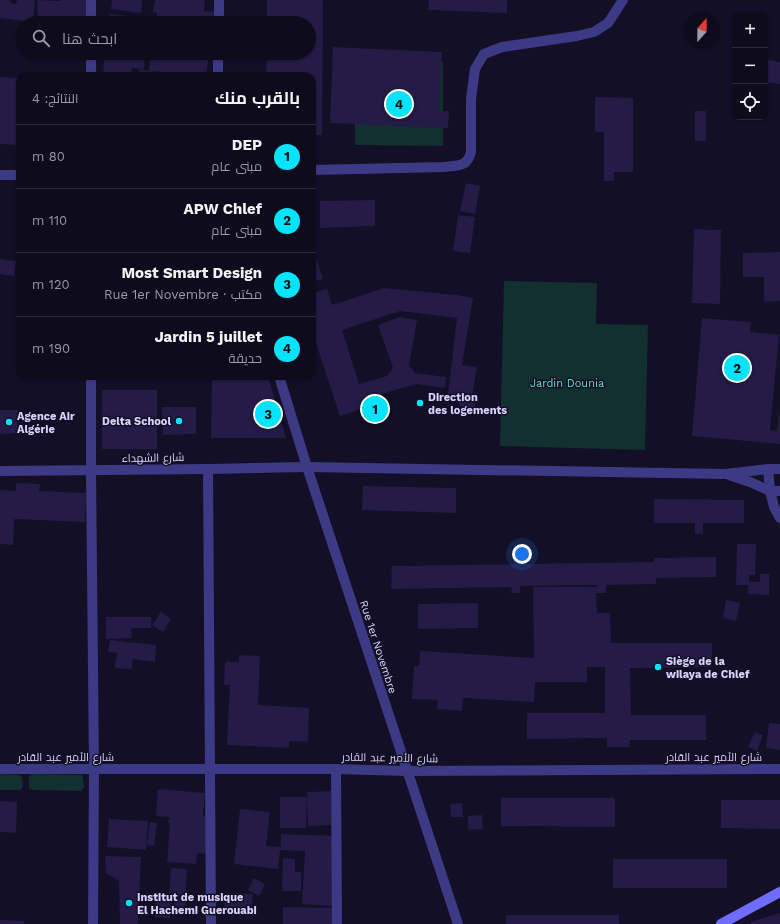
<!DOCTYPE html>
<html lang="ar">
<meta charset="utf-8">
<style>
:root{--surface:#0e0b1c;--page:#1c1929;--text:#f1f3f6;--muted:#9b9ba3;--line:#2e2b3b;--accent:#00e5ff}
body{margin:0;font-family:"Work Sans",Cairo,sans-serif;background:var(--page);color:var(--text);direction:rtl}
.controls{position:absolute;right:12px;top:12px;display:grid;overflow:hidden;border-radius:8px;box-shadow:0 1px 3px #0004}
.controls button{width:36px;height:36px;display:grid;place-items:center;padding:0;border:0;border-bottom:1px solid var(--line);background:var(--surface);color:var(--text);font:20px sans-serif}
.compass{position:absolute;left:684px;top:12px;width:36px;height:36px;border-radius:50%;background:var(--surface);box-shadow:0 1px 3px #0004;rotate:21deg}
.you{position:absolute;left:522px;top:554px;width:14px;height:14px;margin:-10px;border:3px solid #fff;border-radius:50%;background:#1a73e8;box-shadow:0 0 0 6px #1a73e833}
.badge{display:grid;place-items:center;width:26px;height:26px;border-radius:50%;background:var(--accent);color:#111;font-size:13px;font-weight:700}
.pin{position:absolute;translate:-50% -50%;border:2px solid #fff;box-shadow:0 1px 4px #0006}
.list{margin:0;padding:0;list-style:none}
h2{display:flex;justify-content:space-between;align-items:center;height:52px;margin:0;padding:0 16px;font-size:17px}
h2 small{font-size:13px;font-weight:400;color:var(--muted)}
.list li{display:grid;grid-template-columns:26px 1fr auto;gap:12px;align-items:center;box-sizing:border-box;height:64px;padding:0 16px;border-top:1px solid var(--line)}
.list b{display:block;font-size:15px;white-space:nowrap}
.list p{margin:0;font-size:13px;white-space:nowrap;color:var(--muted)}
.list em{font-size:13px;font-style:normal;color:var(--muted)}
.icon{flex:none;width:22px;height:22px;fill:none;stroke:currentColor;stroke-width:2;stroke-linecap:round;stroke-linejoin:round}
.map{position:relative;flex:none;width:780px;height:924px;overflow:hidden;direction:ltr}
.search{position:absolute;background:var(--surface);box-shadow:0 1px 3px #0004;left:16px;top:16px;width:300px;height:44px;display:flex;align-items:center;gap:10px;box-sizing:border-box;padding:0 14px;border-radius:22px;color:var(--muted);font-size:15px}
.panel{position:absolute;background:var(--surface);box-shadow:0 1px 3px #0004;left:16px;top:72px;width:300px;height:308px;border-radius:12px;direction:rtl}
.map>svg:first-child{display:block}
.green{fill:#12302f}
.building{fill:#241b47}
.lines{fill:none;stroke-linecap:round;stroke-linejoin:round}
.minor{stroke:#3d3a85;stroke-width:10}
.tertiary{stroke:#3d3a85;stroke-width:10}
.secondary{stroke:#6f6bff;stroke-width:10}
.poi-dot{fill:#00e5ff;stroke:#130f26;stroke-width:1.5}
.labels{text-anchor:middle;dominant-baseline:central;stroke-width:3;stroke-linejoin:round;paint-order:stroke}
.park-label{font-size:11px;fill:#5fe0c0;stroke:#130f26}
.poi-label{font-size:11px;font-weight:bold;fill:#d9d4ff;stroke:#130f26;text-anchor:start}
.street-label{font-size:11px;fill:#d9d4ff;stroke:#130f26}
</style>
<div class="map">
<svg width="780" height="924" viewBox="0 0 780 924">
<rect width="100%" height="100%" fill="#130f26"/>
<!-- green -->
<g class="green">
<polygon points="355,61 443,62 443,146 355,145"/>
<polygon points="504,281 597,283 596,324 648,325 645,450 500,446"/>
<polygon points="0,774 21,775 22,778 23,787 20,790 0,790"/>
<polygon points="32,774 82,775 83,778 84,787 81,791 33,790 29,788 29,777"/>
</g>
<!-- building -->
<g class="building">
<polygon points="0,0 10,0 10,3 16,4 17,0 35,0 33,22 0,18"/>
<polygon points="37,0 60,1 60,0 86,0 86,23 38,23"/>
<polygon points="112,0 142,0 141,13 111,9"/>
<polygon points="155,0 205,0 204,11 215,12 213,23 155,23 157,13 153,12"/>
<polygon points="267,0 323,0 322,135 312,135 312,76 266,76 267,53 309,53 309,23 267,23"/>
<polygon points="429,0 507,0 507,13 428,10"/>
<polygon points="109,14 141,17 140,23 108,23"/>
<polygon points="333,47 442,52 439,111 449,111 448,128 330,123"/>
<polygon points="105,53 145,53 144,69 132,68 131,76 103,76"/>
<polygon points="151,53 209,53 206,76 173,76 173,74 155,71 154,76 139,76 139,69 149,71"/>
<polygon points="765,59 780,62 780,84 765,82"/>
<polygon points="0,77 20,78 19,145 0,144"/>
<polygon points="595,97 633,98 633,172 614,172 614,181 604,181 604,132 595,132"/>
<rect x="695" y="111" width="11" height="30"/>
<polygon points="466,183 480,186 475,214 460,211"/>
<polygon points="375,200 375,226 320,228 320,201"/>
<polygon points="458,215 475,217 470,253 453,251"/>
<polygon points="694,229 721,230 720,304 692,303"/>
<polygon points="312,245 323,279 312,282"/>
<polygon points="780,252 780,301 764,302 764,277 743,277 743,253"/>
<polygon points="0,259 16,261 14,276 0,274"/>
<polygon points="384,288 457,295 473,298 462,365 477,367 472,396 476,398 475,408 459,406 460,397 448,395 457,318 400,311 342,330 359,384 387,376 393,368 378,325 400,317 417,320 409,366 415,373 446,377 445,388 416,384 364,399 368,407 340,416 312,331 312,293 327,289 332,305"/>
<polygon points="702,318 751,322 750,332 779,335 770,430 777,431 779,414 780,415 780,444 692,436"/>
<polygon points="212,376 268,376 286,438 211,438"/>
<rect x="102" y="390" width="55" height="59"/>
<polygon points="162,407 196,407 196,434 163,435"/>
<polygon points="0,410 17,410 17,433 0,434"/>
<polygon points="16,483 40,484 39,491 86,493 85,522 14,519 13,545 0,544 0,490 16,491"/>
<polygon points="363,486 456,488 456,513 362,510"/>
<polygon points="654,499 744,500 744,523 703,523 703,534 695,534 695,523 654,523"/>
<polygon points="737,544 756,544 755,575 749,575 749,582 760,582 760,574 769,574 769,595 748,594 748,585 736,585"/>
<polygon points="716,557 716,577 656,578 656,584 606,585 606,593 596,593 597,613 610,613 611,643 712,643 712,667 630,668 631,715 706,715 706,740 630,740 630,747 607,747 607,738 527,739 527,713 605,713 605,667 587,667 587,682 535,682 534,702 463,698 462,711 437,709 438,700 412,699 414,666 419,666 420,651 534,658 533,587 597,587 597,585 520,586 520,593 511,593 512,587 391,589 392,566 654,562 654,558"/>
<polygon points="726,600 740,603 736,621 723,618"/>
<polygon points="478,603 478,628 418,629 418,604"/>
<polygon points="161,612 171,619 163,632 152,625"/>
<polygon points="106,617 151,617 151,628 131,628 132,638 106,639"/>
<polygon points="110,640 156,645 155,662 133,659 132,669 115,668 117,653 108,652"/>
<polygon points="239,655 260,656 258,705 309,708 308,742 289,741 289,748 227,745 230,685 224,685 225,662 239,662"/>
<polygon points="769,723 780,724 780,750 766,748"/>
<polygon points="755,732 763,735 757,751 748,747"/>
<polygon points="158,789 205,793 203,816 211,817 207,854 197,853 196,864 167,862 170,823 168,823 169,817 156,816"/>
<polygon points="334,791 335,825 308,826 307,792"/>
<polygon points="280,797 307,797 306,828 280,828"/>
<polygon points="501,798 615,798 615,827 501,826"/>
<polygon points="721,800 780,800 780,829 721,828"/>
<polygon points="0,801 17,802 16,833 0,832"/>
<polygon points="462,803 463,817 451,817 450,804"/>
<polygon points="240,809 270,812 266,846 281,847 281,834 337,836 333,906 302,904 305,851 280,850 278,869 234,864"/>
<polygon points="482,815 483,829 468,830 468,816"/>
<polygon points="109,819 148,821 146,850 107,847"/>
<polygon points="150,822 157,823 154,846 147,845"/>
<polygon points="105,856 141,857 138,924 120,924 119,881 106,873"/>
<polygon points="283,858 295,859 295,872 301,872 301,891 282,891"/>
<rect x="613" y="859" width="114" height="29"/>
<polygon points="171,868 187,869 185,898 169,896"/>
<polygon points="254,878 265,884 259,896 248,890"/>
<polygon points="225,893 253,894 251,915 224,913"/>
<polygon points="156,897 171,897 170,918 155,917"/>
<polygon points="175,898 186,899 184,911 174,909"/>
<polygon points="283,907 336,908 336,924 283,924"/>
<polygon points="780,913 780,924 751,924 750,922"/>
<rect x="506" y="915" width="113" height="9"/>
<polygon points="0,920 24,921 24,924 0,924"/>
</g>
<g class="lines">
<!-- minor -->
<g class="minor">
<polyline points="91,0 91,23"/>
<polyline points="219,23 219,0"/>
<polyline points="91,53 91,76"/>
<polyline points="218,76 218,53"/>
<path d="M312 170 444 167C457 165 467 168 471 152V99L475 69 484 54 502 47 577 36 594 32 608 23 623 0"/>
<polyline points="91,376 91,470 94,769 93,924"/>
<polyline points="307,467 725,474 768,469 780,469"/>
<polyline points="208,469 211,924"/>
<polyline points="768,469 770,491 774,507 780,518"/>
<polyline points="729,475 750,482 770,491 780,491"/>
<polyline points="336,769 337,924"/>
<polyline points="407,771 780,769"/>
</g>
<!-- tertiary -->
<g class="tertiary">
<polyline points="0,175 20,175"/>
<polyline points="279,376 307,467 458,924"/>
<polyline points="0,471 208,469 307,467"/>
<polyline points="0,769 336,769 407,771"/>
</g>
<!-- secondary -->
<polyline class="secondary" points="721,924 780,892"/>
</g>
<!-- markers -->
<g class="poi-dot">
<circle cx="420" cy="403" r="4"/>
<circle cx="179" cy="421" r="4"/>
<circle cx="9" cy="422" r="4"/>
<circle cx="658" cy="667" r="4"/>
<circle cx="129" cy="903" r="4"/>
</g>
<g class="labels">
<!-- park labels -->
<g class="park-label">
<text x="567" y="383">Jardin Dounia</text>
</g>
<!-- poi labels -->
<g class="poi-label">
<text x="428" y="397">Direction<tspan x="428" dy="13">des logements</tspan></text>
<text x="17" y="416">Agence Air<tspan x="17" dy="13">Algérie</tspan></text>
<text x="171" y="421" text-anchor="end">Delta School</text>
<text x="666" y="661">Siège de la<tspan x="666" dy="13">wilaya de Chlef</tspan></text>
<text x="137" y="897">Institut de musique<tspan x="137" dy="13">El Hachemi Guerouabi</tspan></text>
</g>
<!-- street labels -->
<g class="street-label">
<text transform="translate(153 458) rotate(-1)">شارع الشهداء</text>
<text transform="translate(378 647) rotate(72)">Rue 1er Novembre</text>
<text x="66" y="757">شارع الأمير عبد القادر</text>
<text x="714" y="757">شارع الأمير عبد القادر</text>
<text transform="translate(390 758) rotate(1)">شارع الأمير عبد القادر</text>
</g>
</g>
</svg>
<div class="controls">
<button>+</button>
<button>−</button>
<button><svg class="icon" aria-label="locate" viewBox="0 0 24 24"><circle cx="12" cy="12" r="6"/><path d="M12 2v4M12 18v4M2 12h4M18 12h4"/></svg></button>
</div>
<svg class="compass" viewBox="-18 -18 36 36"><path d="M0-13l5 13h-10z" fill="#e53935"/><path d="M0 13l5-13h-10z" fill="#9b9ba3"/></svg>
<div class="you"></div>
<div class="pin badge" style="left:375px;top:409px">1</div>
<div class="pin badge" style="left:737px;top:368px">2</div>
<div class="pin badge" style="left:268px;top:414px">3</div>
<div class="pin badge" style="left:399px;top:104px">4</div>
<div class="search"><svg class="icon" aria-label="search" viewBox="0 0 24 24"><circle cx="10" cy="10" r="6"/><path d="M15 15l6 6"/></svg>ابحث هنا</div>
<section class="panel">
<h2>بالقرب منك<small>النتائج: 4</small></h2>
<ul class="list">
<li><span class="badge">1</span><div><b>DEP</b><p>مبنى عام</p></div><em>80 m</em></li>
<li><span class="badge">2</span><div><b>APW Chlef</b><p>مبنى عام</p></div><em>110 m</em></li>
<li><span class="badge">3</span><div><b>Most Smart Design</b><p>مكتب · Rue 1er Novembre</p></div><em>120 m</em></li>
<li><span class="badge">4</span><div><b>Jardin 5 juillet</b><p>حديقة</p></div><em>190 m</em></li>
</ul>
</section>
</div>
